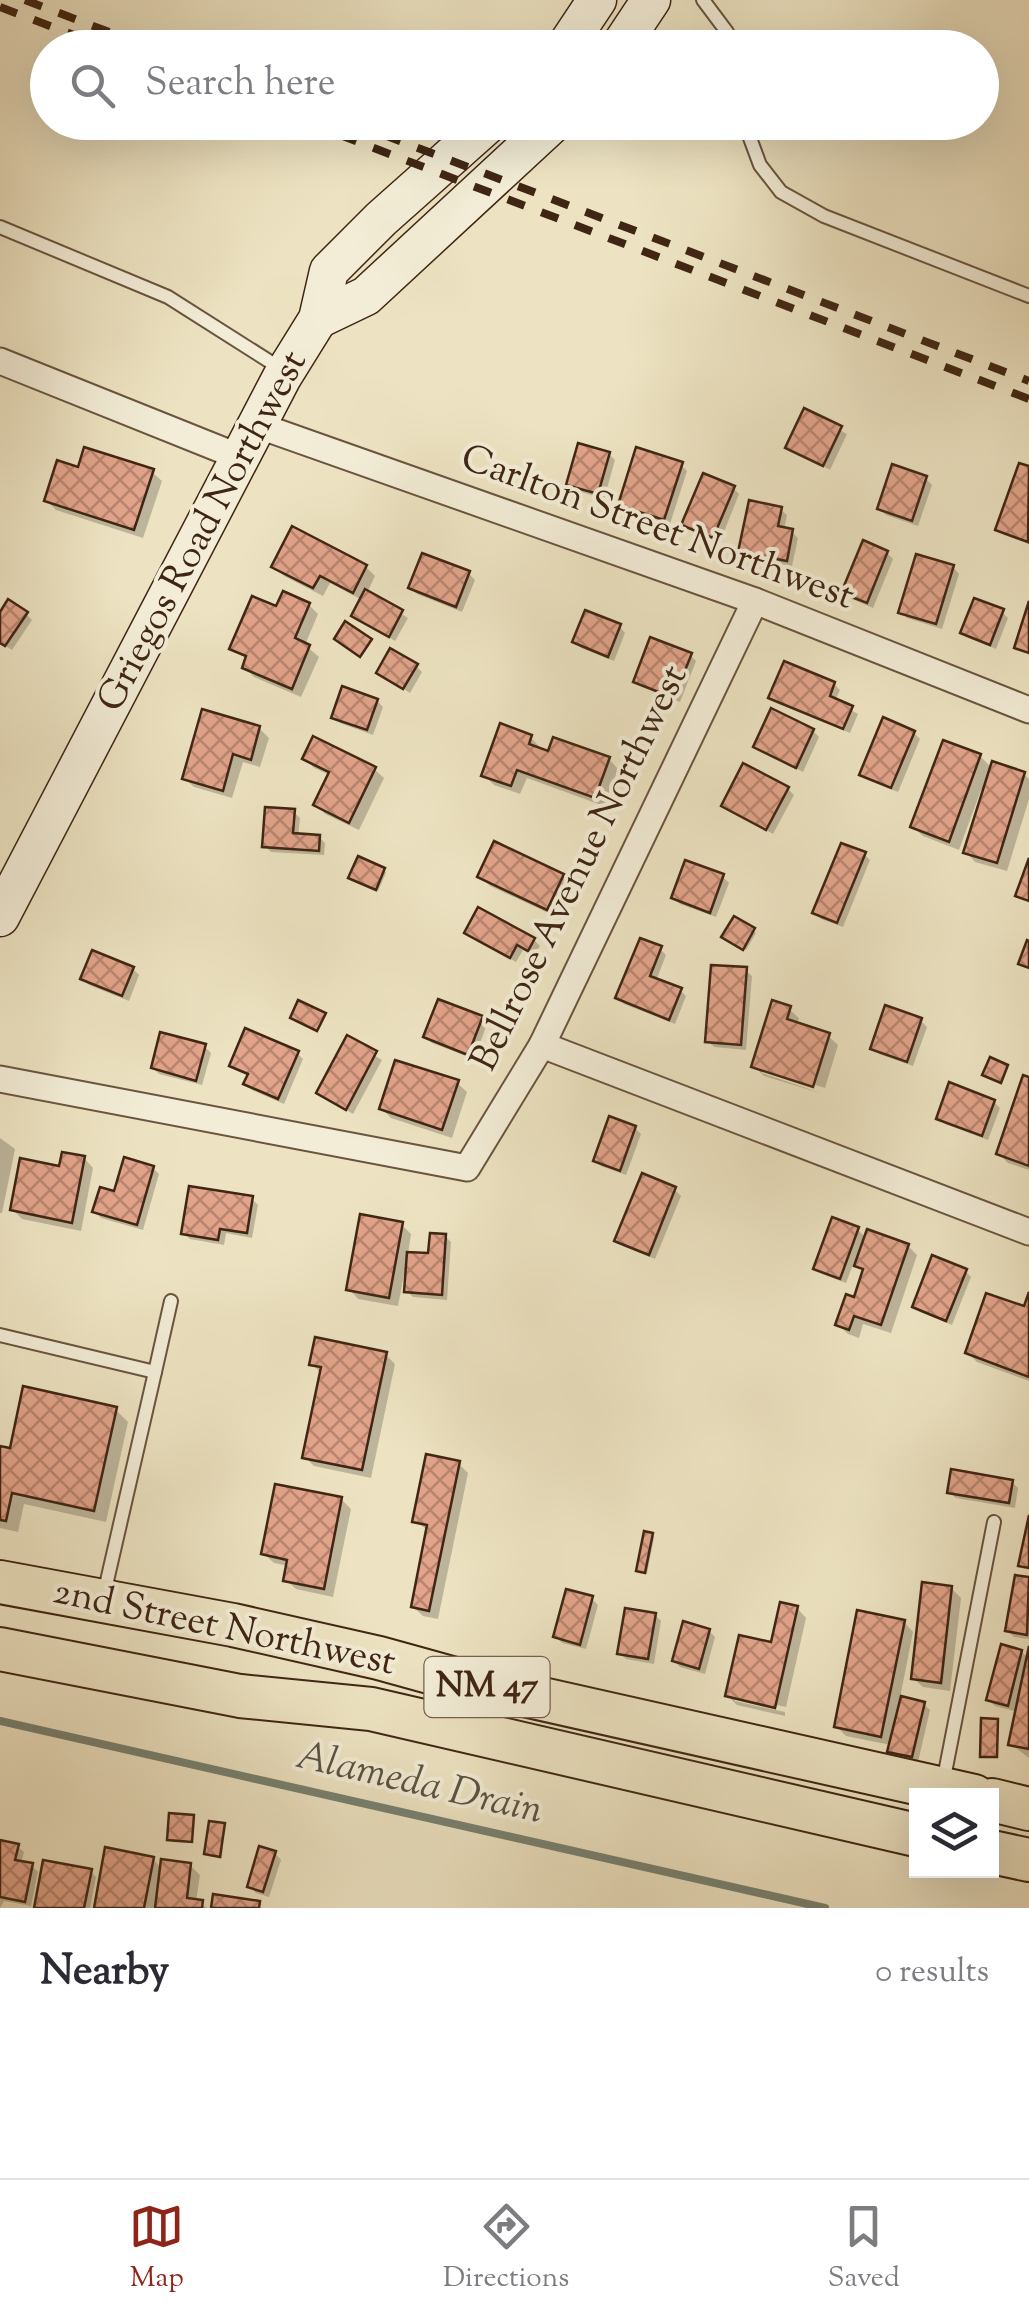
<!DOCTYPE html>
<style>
:root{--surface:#fff;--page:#f2f2f3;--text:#2b2b33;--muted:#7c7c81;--line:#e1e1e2;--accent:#8f2418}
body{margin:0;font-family:"Sorts Mill Goudy",serif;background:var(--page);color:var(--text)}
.controls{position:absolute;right:30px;bottom:30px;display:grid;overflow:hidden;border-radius:0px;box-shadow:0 10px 40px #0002}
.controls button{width:90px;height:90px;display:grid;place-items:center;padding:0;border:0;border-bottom:2px solid var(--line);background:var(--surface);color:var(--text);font:50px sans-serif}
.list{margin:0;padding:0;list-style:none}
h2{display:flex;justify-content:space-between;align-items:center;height:130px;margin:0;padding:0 40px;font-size:42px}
h2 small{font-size:32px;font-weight:400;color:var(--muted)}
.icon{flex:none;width:55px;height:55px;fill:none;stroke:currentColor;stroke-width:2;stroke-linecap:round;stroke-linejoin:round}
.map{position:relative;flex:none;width:1029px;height:1908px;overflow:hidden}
.search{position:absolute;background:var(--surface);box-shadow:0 10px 40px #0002;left:30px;right:30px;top:30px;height:110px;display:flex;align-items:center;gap:25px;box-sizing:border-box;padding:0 35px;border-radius:55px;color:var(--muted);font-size:38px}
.sheet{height:270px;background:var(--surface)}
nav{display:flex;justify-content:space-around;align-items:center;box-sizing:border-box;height:140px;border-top:2px solid var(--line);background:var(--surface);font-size:28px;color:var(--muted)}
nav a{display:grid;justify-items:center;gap:5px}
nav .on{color:var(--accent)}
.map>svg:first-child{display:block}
.shadow{fill:#0003}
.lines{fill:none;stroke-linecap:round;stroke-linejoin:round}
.stream{stroke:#768171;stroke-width:8}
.building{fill:url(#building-cross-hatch);stroke:#3f2513;stroke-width:2.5}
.lane-casing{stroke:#6a543f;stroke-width:16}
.street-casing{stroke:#6a543f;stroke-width:29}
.secondary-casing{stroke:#3f2513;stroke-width:41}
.primary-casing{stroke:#3f2513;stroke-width:46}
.lane{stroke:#f3edd7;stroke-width:12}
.street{stroke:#f3edd7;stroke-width:25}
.secondary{stroke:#f3edd7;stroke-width:38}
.primary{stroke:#ede3c2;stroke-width:42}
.rail{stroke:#3f2513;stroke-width:8;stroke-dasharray:18 18;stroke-linecap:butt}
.labels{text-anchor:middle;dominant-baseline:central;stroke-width:8;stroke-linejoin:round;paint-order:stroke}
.shield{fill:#f3edd7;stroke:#75614e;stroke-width:2.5}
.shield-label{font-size:35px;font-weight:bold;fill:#3f2513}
.street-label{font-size:38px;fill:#3f2513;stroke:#f3edd7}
.water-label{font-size:40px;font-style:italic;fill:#5a5342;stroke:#f3edd7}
</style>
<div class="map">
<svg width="1029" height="1908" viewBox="0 0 1029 1908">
<defs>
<pattern id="building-cross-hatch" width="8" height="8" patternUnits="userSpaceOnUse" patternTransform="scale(2.5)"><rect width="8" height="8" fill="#e2a48b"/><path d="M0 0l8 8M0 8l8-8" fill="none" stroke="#b98570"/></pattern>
</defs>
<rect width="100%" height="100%" fill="#ede3c2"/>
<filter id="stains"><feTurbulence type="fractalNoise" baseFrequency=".002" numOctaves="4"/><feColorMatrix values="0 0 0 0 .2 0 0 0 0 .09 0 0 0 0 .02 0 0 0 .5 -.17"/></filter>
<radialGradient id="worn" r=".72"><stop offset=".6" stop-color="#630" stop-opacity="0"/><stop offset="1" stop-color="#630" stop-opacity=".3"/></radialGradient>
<!-- shadow -->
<g class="shadow">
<polygon points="806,411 847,434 830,470 788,447"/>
<polygon points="609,454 615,460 604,499 575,490 569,484"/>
<polygon points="681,465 687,471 670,524 627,510 621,504"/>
<polygon points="1021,466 1029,469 1029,544 1004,535 998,529"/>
<polygon points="79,470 152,472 162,481 143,538 56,510 47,501"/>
<polygon points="926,479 932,485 918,526 886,515 880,509"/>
<polygon points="733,488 739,494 720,542 690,530 684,524"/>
<polygon points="780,509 787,515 784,530 792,532 798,538 792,566 747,557 741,551"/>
<polygon points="887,553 893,559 873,608 850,598 844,592"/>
<polygon points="274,567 366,567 375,576 367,593 408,618 395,641 354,615 362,600 330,583 323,596 284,576"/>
<polygon points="953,567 959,574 942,629 907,618 901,612"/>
<polygon points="469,574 475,580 462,612 417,594 411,588"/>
<polygon points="309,605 318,614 305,645 319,657 301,697 254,677 245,667 248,660 232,648 277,610"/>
<polygon points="1002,612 1008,618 996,649 969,638 963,632"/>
<polygon points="26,614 32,620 12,650 0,642 0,616"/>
<polygon points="619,626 625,633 614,661 581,648 575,642"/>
<polygon points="690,655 696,661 680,702 642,687 636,681"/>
<polygon points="416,666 422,672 410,693 379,673"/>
<polygon points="834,684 840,690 835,701 858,714 850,733 777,703 771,697"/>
<polygon points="377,701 383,707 373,735 340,723 333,717"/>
<polygon points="259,728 269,738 260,767 243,762 232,798 194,787 184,778"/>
<polygon points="813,731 819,737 803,772 756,747"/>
<polygon points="914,733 920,739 898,792 868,780 862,774"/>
<polygon points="530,737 540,747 539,750 609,759 618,769 604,806 527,778 520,794 494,785 484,775"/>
<polygon points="980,756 992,768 1024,774 1029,779 1029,799 1007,871 975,862 966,852 985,791 981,790 959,850 923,836 913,827"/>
<polygon points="305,758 374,769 384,778 359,830 325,814 316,804 330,775 314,768"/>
<polygon points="788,789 794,795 773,834 724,805"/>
<polygon points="294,812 300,818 298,836 319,837 325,843 324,855 271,852 265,846"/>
<polygon points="864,854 870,860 843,927 821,919 815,913"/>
<polygon points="384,870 386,873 378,891 353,879"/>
<polygon points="480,876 562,876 572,886 557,917 490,886"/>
<polygon points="723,877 729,883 716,917 680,904 674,898"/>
<polygon points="735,919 756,933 746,950 727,939"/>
<polygon points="467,933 534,940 540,946 534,956 523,950 516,962"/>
<polygon points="660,949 666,955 656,981 680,990 686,996 675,1024 624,1004 618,998"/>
<polygon points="133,969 139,975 129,1001 89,985 83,979"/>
<polygon points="745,970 752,976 746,1050 714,1047 708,1041"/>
<polygon points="789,1009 799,1018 797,1025 828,1036 838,1045 825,1088 762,1068 762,1073 823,1094 764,1076 754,1066"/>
<polygon points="481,1018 487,1024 474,1059 432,1043 426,1037"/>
<polygon points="921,1021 927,1027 913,1066 879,1054 873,1048"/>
<polygon points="348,1039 382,1060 353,1114 319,1093"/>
<polygon points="205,1047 211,1053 202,1085 159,1074 153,1068"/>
<polygon points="297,1053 303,1059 284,1104 252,1090 246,1084 249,1076 232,1065"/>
<polygon points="1029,1080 1029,1170 1008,1163 999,1154"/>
<polygon points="457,1083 467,1092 452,1138 391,1118 382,1109"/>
<polygon points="994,1102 1000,1108 988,1140 945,1124 939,1118"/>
<polygon points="635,1128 641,1134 626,1175 601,1166 595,1160"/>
<polygon points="0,1138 15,1149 2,1213 0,1213"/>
<polygon points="84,1158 93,1168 81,1231 22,1219 13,1210 61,1169"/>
<polygon points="153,1168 159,1174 143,1230 101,1218 95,1212"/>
<polygon points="643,1176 675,1190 681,1196 655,1259 623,1246 617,1240"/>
<polygon points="252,1199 258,1205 252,1238 226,1233 224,1245 190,1239 184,1233"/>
<polygon points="402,1225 411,1234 408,1254 431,1256 445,1236 451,1242 447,1300 413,1297 407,1291 408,1269 405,1269 398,1306 358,1299 349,1289"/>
<polygon points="857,1229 866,1238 908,1246 917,1255 891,1333 863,1324 859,1338 848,1334 838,1325 856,1300 865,1273 854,1262 846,1283 822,1274 816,1268"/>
<polygon points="965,1271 971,1277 952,1325 920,1312 914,1306"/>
<polygon points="1029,1300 1029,1381 977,1362 968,1353 1026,1310"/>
<polygon points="385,1354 395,1364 371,1478 314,1466 305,1457 322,1374 312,1364"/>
<polygon points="115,1409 128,1422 106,1522 24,1504 18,1532 0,1528 0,1449 12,1451"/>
<polygon points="458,1463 468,1473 438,1619 423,1616 413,1607 429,1531 415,1521"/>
<polygon points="1012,1482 1018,1488 1015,1508 956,1498 949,1492"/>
<polygon points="341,1499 351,1509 333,1597 296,1589 286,1580 289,1566 274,1563 264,1554"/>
<polygon points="652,1535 654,1537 647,1574 641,1573 639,1570"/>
<polygon points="1017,1577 1029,1580 1029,1639 1014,1637 1008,1631"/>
<polygon points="951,1588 961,1598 950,1691 923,1687 913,1678"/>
<polygon points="592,1599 598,1605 586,1649 562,1643 556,1637"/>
<polygon points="797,1608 806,1618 786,1707 735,1696 735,1701 785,1712 785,1716 737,1705 728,1696 773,1645"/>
<polygon points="655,1615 661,1621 654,1664 626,1659 620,1653"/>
<polygon points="904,1622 913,1632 900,1698 924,1704 930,1710 918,1762 896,1757 890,1751 891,1745 846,1736 837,1727"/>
<polygon points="709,1631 715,1637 705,1674 680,1667 674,1661"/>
<polygon points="1021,1652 1029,1658 1029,1758 1011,1744 1018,1712 995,1706 989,1700"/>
<polygon points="997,1721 998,1758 985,1758 982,1756"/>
<polygon points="193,1817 193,1843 172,1842 170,1840"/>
<polygon points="224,1825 222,1858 209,1856 206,1853"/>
<polygon points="0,1843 17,1846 24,1852 21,1864 32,1866 38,1872 31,1906 4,1901 0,1908"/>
<polygon points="275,1853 281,1860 269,1897 256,1893 250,1887"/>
<polygon points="153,1859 162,1869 190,1865 200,1875 196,1902 208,1908 96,1908"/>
<polygon points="90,1871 96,1877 90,1908 36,1908"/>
</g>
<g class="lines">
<!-- stream -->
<polyline class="stream" points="0,1721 825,1908"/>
</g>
<!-- building -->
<g class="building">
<polygon points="804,408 842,426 823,466 785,448"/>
<polygon points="578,443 610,452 598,494 566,485"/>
<polygon points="84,447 154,469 134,530 44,501 57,460 78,467"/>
<polygon points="636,447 683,462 664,520 618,505"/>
<polygon points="1019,463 1029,466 1028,542 995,530"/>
<polygon points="892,464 927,476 912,521 877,509"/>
<polygon points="703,473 735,486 713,538 681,525"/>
<polygon points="749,500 782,507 778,526 793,529 787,561 738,552"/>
<polygon points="292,526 367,565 353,593 320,576 313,588 271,567"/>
<polygon points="863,540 888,551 867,603 841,593"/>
<polygon points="422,553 470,571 456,607 408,588"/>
<polygon points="916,554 954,565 936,624 898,613"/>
<polygon points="365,589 403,610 389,637 351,616"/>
<polygon points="283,591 310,603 295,638 310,645 292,689 242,668 246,656 229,649 252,596 276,606"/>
<polygon points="974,598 1004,609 990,645 960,633"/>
<polygon points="8,599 28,612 5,646 0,643 0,612"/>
<polygon points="1029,601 1029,653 1014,648"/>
<polygon points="585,610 621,624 608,657 572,642"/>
<polygon points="345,621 372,639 360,657 334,639"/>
<polygon points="650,637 692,653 674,698 633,682"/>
<polygon points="390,648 418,664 403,689 376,673"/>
<polygon points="784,661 835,682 830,696 853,706 843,729 768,698"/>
<polygon points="342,686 378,699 367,730 331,718"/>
<polygon points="771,708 814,729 796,768 753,747"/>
<polygon points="202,709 260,726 251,760 233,754 223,791 182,779"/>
<polygon points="883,717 915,731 891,788 859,775"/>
<polygon points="500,723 532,735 529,744 548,751 553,737 610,757 595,798 517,770 511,786 481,776"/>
<polygon points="313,736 376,767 349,823 313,805 329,772 302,759"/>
<polygon points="943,740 981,754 949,842 910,827"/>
<polygon points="992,761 1025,772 997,863 963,853"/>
<polygon points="743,763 789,787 766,830 721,806"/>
<polygon points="265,807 295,809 293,833 320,835 319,851 262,847"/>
<polygon points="494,841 564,874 547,910 477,877"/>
<polygon points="841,843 866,852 837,923 812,913"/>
<polygon points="358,856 385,868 376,890 348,878"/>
<polygon points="1029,858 1029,901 1015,896"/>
<polygon points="685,860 724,874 710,913 671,898"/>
<polygon points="478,907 535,938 528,951 517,945 510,958 464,933"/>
<polygon points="734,916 755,928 743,950 721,937"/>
<polygon points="640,938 662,946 650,976 682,988 669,1020 615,998"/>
<polygon points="1027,940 1029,941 1029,968 1018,964"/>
<polygon points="92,950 134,967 122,996 80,979"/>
<polygon points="711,965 747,967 741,1045 705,1042"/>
<polygon points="438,999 483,1016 468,1055 423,1037"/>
<polygon points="298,1000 326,1013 317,1031 290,1018"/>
<polygon points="772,1000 791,1006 787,1019 830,1033 813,1087 751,1067"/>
<polygon points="885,1005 922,1018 907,1062 870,1049"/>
<polygon points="245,1028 299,1051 278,1099 243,1084 248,1074 229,1066"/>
<polygon points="160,1032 206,1044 196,1081 151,1068"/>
<polygon points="347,1035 377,1051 346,1110 316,1093"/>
<polygon points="990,1057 1008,1065 1001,1083 982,1075"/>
<polygon points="395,1060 459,1080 442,1130 379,1109"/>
<polygon points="1023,1075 1029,1077 1029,1166 996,1154"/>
<polygon points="949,1082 995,1100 982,1136 936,1119"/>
<polygon points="609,1116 636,1126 620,1171 593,1161"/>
<polygon points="62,1152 85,1156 72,1223 10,1210 20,1158 59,1166"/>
<polygon points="124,1157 154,1166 137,1225 92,1212 100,1187 114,1191"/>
<polygon points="642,1173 676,1187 649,1255 614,1241"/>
<polygon points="189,1186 253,1196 247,1233 220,1229 218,1240 181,1234"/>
<polygon points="360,1214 403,1222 389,1298 346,1290"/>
<polygon points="832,1217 859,1227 840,1279 813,1269"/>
<polygon points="867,1229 909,1244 881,1325 854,1316 849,1330 835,1325 846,1294 854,1297 863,1269 854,1266"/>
<polygon points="430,1233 446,1234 442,1295 404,1292 407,1252 428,1253"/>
<polygon points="932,1255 967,1269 946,1321 912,1307"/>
<polygon points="1029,1292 1029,1377 965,1353 986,1293 1024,1306"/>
<polygon points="315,1337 387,1352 362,1470 302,1458 321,1367 309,1365"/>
<polygon points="23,1386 117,1407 94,1511 12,1493 6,1521 0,1520 0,1446 10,1448"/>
<polygon points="426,1454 460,1461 429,1611 411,1607 427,1525 412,1522"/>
<polygon points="951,1469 1013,1480 1009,1503 947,1493"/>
<polygon points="275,1484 342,1497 324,1589 283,1581 287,1560 261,1554"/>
<polygon points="1029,1515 1029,1568 1018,1566"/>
<polygon points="644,1531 653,1533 645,1573 636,1571"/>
<polygon points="1015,1575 1029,1577 1027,1635 1005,1631"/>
<polygon points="922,1582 952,1586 941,1683 911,1679"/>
<polygon points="566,1589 593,1596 580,1645 553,1637"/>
<polygon points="780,1602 798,1606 775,1708 725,1696 739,1635 771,1642"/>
<polygon points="625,1608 656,1613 648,1659 617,1654"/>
<polygon points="857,1610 905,1620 881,1737 834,1727"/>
<polygon points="683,1621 710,1629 699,1669 672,1661"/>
<polygon points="1001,1644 1022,1650 1008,1706 986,1700"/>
<polygon points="1029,1646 1029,1749 1008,1745"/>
<polygon points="901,1696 925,1702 912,1757 887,1752"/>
<polygon points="981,1718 998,1719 997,1757 980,1757"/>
<polygon points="169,1813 194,1815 192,1842 167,1840"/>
<polygon points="209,1821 225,1823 220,1857 204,1854"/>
<polygon points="0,1840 19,1844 15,1860 33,1863 25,1902 0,1897"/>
<polygon points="259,1846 276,1851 263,1892 247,1887"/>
<polygon points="105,1847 154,1857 144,1908 94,1908"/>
<polygon points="161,1859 191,1863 187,1898 203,1900 202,1908 155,1908"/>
<polygon points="43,1860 92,1869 84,1908 34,1908"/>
<polygon points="213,1894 260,1901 259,1908 211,1908"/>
</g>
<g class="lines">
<!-- lane casing -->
<g class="lane-casing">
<g id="lane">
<polyline points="703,0 727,32 732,48"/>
<polyline points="744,122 760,165 781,192 824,216 1029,296"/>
<polyline points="0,227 168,297 283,370"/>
<polyline points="0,1335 155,1372 104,1594"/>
<polyline points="155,1372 171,1301"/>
<polyline points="943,1783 994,1522"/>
</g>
</g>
<!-- street casing -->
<g class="street-casing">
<g id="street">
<polyline points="0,361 242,458"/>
<polyline points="257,425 755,601 1029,710"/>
<polyline points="542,1045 1029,1232"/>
<polyline points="0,1079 467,1168 542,1045 755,601"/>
</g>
</g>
<!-- secondary casing -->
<g class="secondary-casing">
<g id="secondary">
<polyline points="565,48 597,0"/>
<polyline points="619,48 651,0"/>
<polyline points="318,319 366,296 554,122"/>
<polyline points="0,917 282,377 318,319 329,271 381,219 490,122"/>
</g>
</g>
<!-- primary casing -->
<g class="primary-casing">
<g id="primary">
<polyline points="0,1582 233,1625 379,1658 462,1681 974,1796"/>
<polyline points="0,1649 240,1696 371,1709 916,1835"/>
<polyline points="992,1800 1029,1809"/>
<polyline points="992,1852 1029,1860"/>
</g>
</g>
<!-- lane -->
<use href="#lane" class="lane"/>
<!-- street -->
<use href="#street" class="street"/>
<!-- secondary -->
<use href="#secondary" class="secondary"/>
<!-- primary -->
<use href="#primary" class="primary"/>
<!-- rail -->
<g class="rail">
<polyline points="25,0 151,48"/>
<polyline points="0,7 108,48"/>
<polyline points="306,122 1029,399"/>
<polyline points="350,122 1029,381"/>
</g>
</g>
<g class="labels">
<!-- shield labels -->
<rect class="shield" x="424.5" y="1657" width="125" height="60" rx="8"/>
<g class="shield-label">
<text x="487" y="1687">NM 47</text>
</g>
<!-- street labels -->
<g class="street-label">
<text transform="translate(657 529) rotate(20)">Carlton Street Northwest</text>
<text transform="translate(204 532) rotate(-62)">Griegos Road Northwest</text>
<text transform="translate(581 869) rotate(-64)">Bellrose Avenue Northwest</text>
<text transform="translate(224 1629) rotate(12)">2nd Street Northwest</text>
</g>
<!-- water labels -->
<g class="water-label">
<text transform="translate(419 1785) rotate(13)">Alameda Drain</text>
</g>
</g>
<rect width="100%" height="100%" filter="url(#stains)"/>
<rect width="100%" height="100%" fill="url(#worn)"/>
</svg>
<div class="controls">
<button><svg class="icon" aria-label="layers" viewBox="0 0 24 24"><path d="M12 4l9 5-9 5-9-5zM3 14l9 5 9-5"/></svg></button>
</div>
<div class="search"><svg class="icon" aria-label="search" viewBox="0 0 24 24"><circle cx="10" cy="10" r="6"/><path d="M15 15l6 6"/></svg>Search here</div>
</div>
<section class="sheet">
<h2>Nearby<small>0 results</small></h2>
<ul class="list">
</ul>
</section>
<nav>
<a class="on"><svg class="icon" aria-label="map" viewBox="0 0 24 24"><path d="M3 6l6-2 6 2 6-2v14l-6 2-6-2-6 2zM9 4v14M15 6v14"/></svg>Map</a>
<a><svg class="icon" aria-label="directions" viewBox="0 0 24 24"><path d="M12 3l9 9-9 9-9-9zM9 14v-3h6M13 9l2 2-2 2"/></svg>Directions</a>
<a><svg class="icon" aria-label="saved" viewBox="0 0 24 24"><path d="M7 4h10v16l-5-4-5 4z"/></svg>Saved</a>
</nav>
